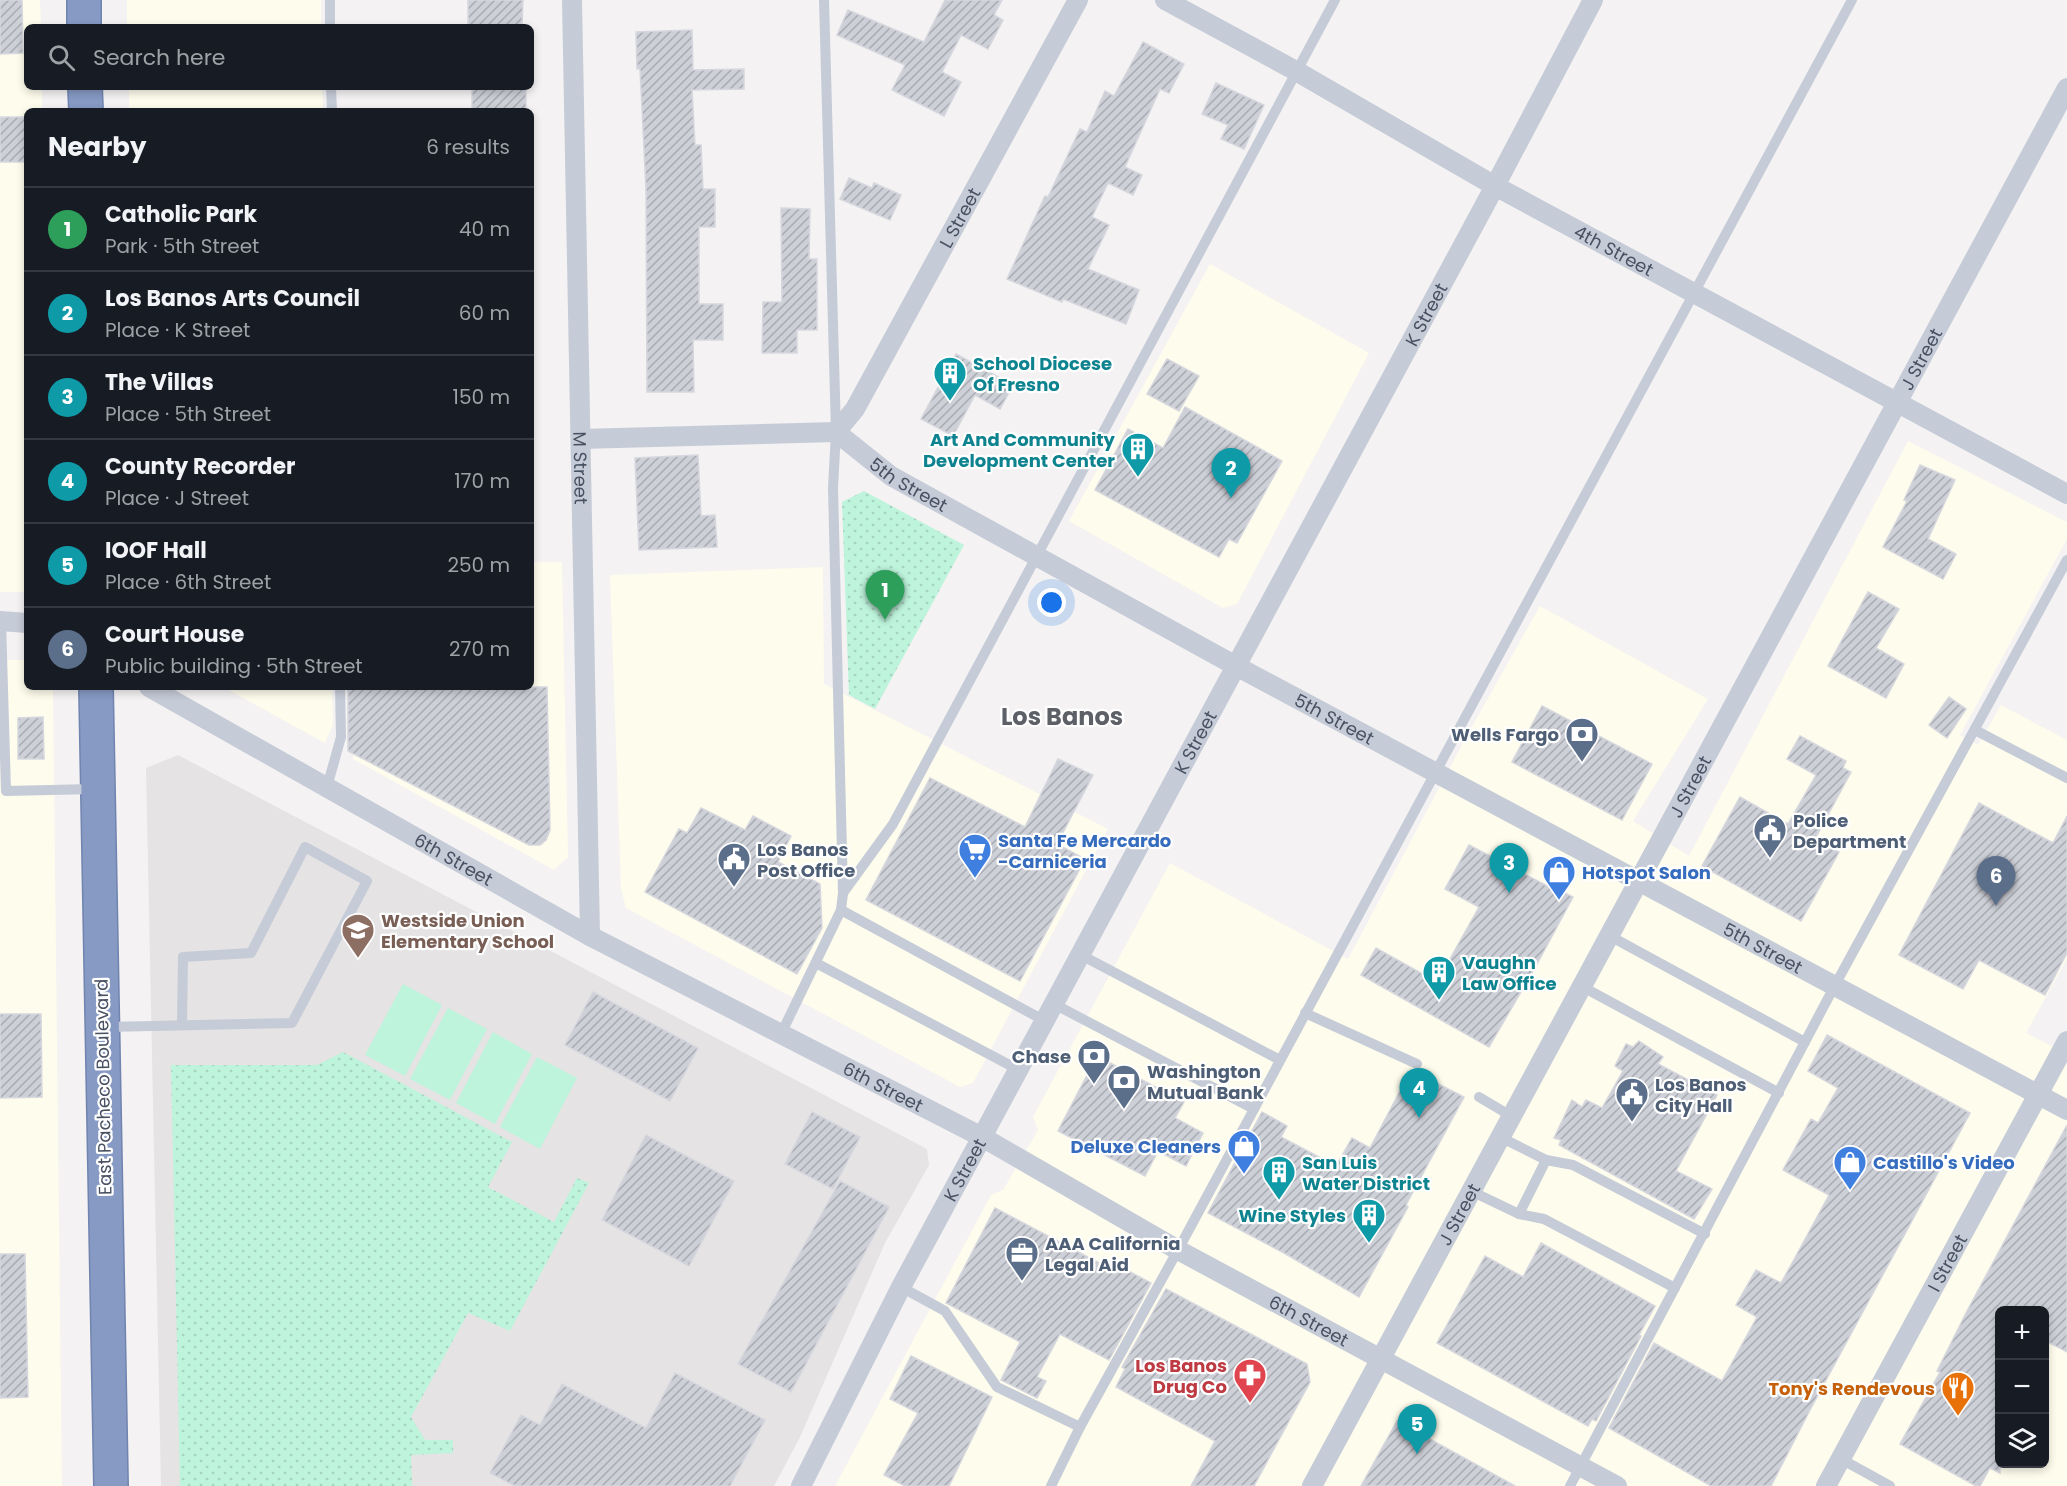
<!DOCTYPE html>
<meta charset="utf-8">
<style>
:root{--surface:#171b24;--page:#20242c;--text:#f1f3f6;--muted:#9ea1a6;--line:#363941;--accent:#89a6f6}
body{margin:0;font-family:Poppins,sans-serif;background:var(--page);color:var(--text)}
.controls{position:absolute;right:18px;bottom:18px;display:grid;overflow:hidden;border-radius:9px;box-shadow:0 3px 9px #0003}
.controls button{width:54px;height:54px;display:grid;place-items:center;padding:0;border:0;border-bottom:2px solid var(--line);background:var(--surface);color:var(--text);font:30px sans-serif}
.you{position:absolute;left:1052px;top:603px;width:21px;height:21px;margin:-15px;border:4px solid #fff;border-radius:50%;background:#1a73e8;box-shadow:0 0 0 9px #1a73e833}
.badge{display:grid;place-items:center;width:39px;height:39px;border-radius:50%;background:var(--accent);color:#fff;font-size:20px;font-weight:700}
.pin{position:absolute;translate:-50% -50px;filter:drop-shadow(0 2px 3px #0008)}
.pin::after{content:'';position:absolute;top:32px;width:21px;height:18px;background:inherit;clip-path:polygon(0 0,100% 0,50% 100%)}
.list{margin:0;padding:0;list-style:none}
h2{display:flex;justify-content:space-between;align-items:center;height:78px;margin:0;padding:0 24px;font-size:26px}
h2 small{font-size:20px;font-weight:400;color:var(--muted)}
.list li{display:grid;grid-template-columns:39px 1fr auto;gap:18px;align-items:center;box-sizing:border-box;height:84px;padding:0 24px;border-top:2px solid var(--line)}
.list b{display:block;font-size:22px;white-space:nowrap}
.list p{margin:0;font-size:20px;white-space:nowrap;color:var(--muted)}
.list em{font-size:20px;font-style:normal;color:var(--muted)}
.icon{flex:none;width:33px;height:33px;fill:none;stroke:currentColor;stroke-width:2;stroke-linecap:round;stroke-linejoin:round}
.map{position:relative;flex:none;width:2067px;height:1486px;overflow:hidden}
.search{position:absolute;background:var(--surface);box-shadow:0 3px 9px #0003;left:24px;top:24px;width:510px;height:66px;display:flex;align-items:center;gap:15px;box-sizing:border-box;padding:0 21px;border-radius:9px;color:var(--muted);font-size:22px}
.panel{position:absolute;background:var(--surface);box-shadow:0 3px 9px #0003;left:24px;top:108px;width:510px;height:582px;border-radius:9px}
.map>svg:first-child{display:block}
.commercial{fill:#fefcec;fill-rule:evenodd}
.education{fill:#e5e3e4}
.grass{fill:url(#grass-dots)}
.garden{fill:#bef4dc}
.building{fill:url(#building-hatch);stroke:#d6d7de;stroke-width:1.5}
.lines{fill:none;stroke-linecap:round;stroke-linejoin:round}
.highway-casing{stroke:#7184b0;stroke-width:36}
.lane{stroke:#c5cbd7;stroke-width:10}
.street{stroke:#c5cbd7;stroke-width:20}
.highway{stroke:#869ac4;stroke-width:33}
.labels{text-anchor:middle;dominant-baseline:central;stroke-width:4.5;stroke-linejoin:round;paint-order:stroke}
.street-label{font-size:18px;fill:#485162;stroke:#fff}
.culture-label{font-size:18px;font-weight:bold;fill:#0d838f;stroke:#fff;text-anchor:start}
.service-label{font-size:18px;font-weight:bold;fill:#4e5e75;stroke:#fff;text-anchor:start}
.shop-label{font-size:18px;font-weight:bold;fill:#366cbe;stroke:#fff;text-anchor:start}
.education-label{font-size:18px;font-weight:bold;fill:#785e54;stroke:#fff;text-anchor:start}
.health-label{font-size:18px;font-weight:bold;fill:#be3a42;stroke:#fff;text-anchor:end}
.food-label{font-size:18px;font-weight:bold;fill:#c56008;stroke:#fff;text-anchor:end}
.district-label{font-size:24px;font-weight:bold;fill:#5e6068;stroke:#fff}
</style>
<div class="map">
<svg width="2067" height="1486" viewBox="0 0 2067 1486">
<defs>
<pattern id="grass-dots" width="8" height="8" patternUnits="userSpaceOnUse" patternTransform="scale(1.5)"><rect width="8" height="8" fill="#bef4dc"/><path d="M2 2h.1M6 6h.1" fill="none" stroke="#a5d3bf" stroke-width="1.8" stroke-linecap="round"/></pattern>
<pattern id="building-hatch" width="6" height="6" patternUnits="userSpaceOnUse" patternTransform="scale(1.5)"><rect width="6" height="6" fill="#ced0d8"/><path d="M-1 1l2-2M0 6l6-6M5 7l2-2" fill="none" stroke="#a9abb3"/></pattern>
</defs>
<rect width="100%" height="100%" fill="#f4f2f2"/>
<!-- commercial -->
<g class="commercial">
<polygon points="0,0 40,0 41,27 27,27 27,87 42,87 42,111 27,111 27,592 0,592"/>
<rect x="127" y="0" width="194" height="27"/>
<polygon points="129,87 322,87 323,111 129,111"/>
<polygon points="1210,264 1369,353 1237,604 1223,608 1069,521"/>
<path d="M1908 441 2067 522V539L1960 735 1978 745 2001 705 2067 740V959L2026 1033 2067 1054V1486H835L991 1195 1003 1190 1038 1130 1033 1117 1170 863 1348 959 1465 739 1540 606 1708 699 1633 821 1689 856ZM2000 1310H2044V1464H2000Z"/>
<polygon points="531,562 562,562 568,857 554,870 353,759 352,687 531,687"/>
<polygon points="823,567 824,684 1108,829 973,1083 960,1087 626,908 621,889 610,575"/>
<polygon points="0,660 27,660 27,687 53,687 62,1486 0,1486"/>
<polygon points="223,687 332,687 333,725 325,743"/>
</g>
<!-- education -->
<polygon class="education" points="178,755 927,1149 929,1165 885,1243 800,1437 774,1486 161,1486 146,768"/>
<!-- grass -->
<g class="grass">
<polygon points="864,491 964,545 875,709 849,695 842,502"/>
<polygon points="343,1052 512,1142 488,1187 554,1222 577,1178 589,1183 510,1331 468,1313 411,1417 425,1440 453,1440 453,1453 411,1455 412,1486 180,1486 171,1065 317,1065"/>
</g>
<!-- garden -->
<g class="garden">
<polygon points="403,984 442,1005 405,1076 365,1055"/>
<polygon points="448,1008 487,1029 450,1100 410,1079"/>
<polygon points="493,1032 532,1054 495,1124 456,1103"/>
<polygon points="537,1057 577,1078 540,1149 500,1127"/>
</g>
<!-- building -->
<g class="building">
<polygon points="0,0 22,0 23,53 0,54"/>
<polygon points="468,0 523,0 522,27 468,27"/>
<polygon points="945,0 1002,0 994,15 1003,20 988,49 961,35 942,72 961,82 944,116 892,90 905,65 837,35 848,10 924,42"/>
<polygon points="692,30 693,70 744,69 744,89 692,90 695,145 701,145 703,189 715,189 715,227 699,227 699,304 723,304 723,340 693,340 694,392 647,392 646,190 640,69 637,69 636,32"/>
<polygon points="1143,42 1184,64 1169,93 1160,89 1125,167 1142,175 1133,195 1108,183 1092,217 1109,225 1088,269 1139,290 1126,324 1063,299 1062,302 1007,279 1045,196 1048,197 1080,129 1087,132 1105,91 1114,96"/>
<polygon points="1216,83 1264,105 1244,149 1221,139 1228,125 1202,114"/>
<rect x="472" y="87" width="54" height="24"/>
<rect x="0" y="117" width="25" height="45"/>
<polygon points="849,178 872,188 874,183 901,195 890,220 840,199"/>
<polygon points="781,208 810,209 809,259 817,259 817,330 797,330 797,353 762,353 763,302 782,302"/>
<polygon points="956,354 1013,385 1000,409 975,395 953,436 921,419"/>
<polygon points="1167,359 1199,376 1179,411 1147,394"/>
<polygon points="1185,407 1282,461 1237,543 1229,539 1219,557 1095,490 1128,429 1163,448"/>
<polygon points="698,455 701,516 715,515 717,547 639,550 635,458"/>
<polygon points="1920,465 1955,480 1928,539 1956,554 1943,579 1883,547 1907,501 1904,500"/>
<polygon points="1868,592 1899,609 1876,648 1904,664 1886,698 1828,666"/>
<polygon points="348,687 547,687 550,830 546,840 540,845 529,845 348,751"/>
<polygon points="1949,697 1966,709 1947,738 1929,725"/>
<polygon points="1542,706 1652,764 1622,820 1512,762"/>
<polygon points="43,717 44,759 18,759 18,718"/>
<polygon points="1800,736 1846,761 1843,768 1851,772 1815,839 1839,852 1801,921 1702,866 1740,797 1788,824 1816,775 1787,759"/>
<polygon points="1058,759 1093,775 1057,844 1085,859 1020,981 866,900 930,778 1025,827"/>
<polygon points="1979,803 2053,843 2067,816 2067,953 2045,995 1979,960 1963,989 1899,955"/>
<polygon points="701,808 745,830 753,816 791,836 778,862 820,884 822,928 797,974 645,892 679,829 687,833"/>
<polygon points="1469,845 1551,888 1552,886 1573,897 1536,966 1489,1047 1361,975 1376,948 1437,982 1479,907 1445,889"/>
<polygon points="593,992 698,1048 670,1101 565,1045"/>
<polygon points="0,1014 41,1014 42,1097 0,1098"/>
<polygon points="1827,1035 1970,1113 1810,1410 1771,1486 1711,1486 1609,1428 1654,1343 1722,1381 1757,1317 1736,1305 1756,1270 1781,1283 1791,1265 1829,1195 1783,1170 1811,1119 1818,1123 1838,1088 1808,1071"/>
<polygon points="1639,1041 1663,1057 1658,1064 1717,1095 1676,1171 1712,1189 1694,1219 1559,1145 1561,1140 1554,1138 1572,1100 1582,1107 1586,1100 1602,1108 1623,1071 1615,1066 1626,1044 1633,1047"/>
<polygon points="1097,1056 1184,1102 1175,1118 1203,1133 1186,1166 1158,1151 1145,1176 1058,1131"/>
<polygon points="1411,1070 1464,1097 1406,1205 1408,1207 1359,1297 1284,1253 1208,1213 1262,1112 1287,1126 1281,1137 1336,1166 1352,1138 1370,1148"/>
<polygon points="812,1112 860,1137 833,1189 785,1164"/>
<polygon points="2067,1125 2067,1352 2044,1340 2044,1311 2000,1311 2000,1473 1990,1468 1980,1486 1976,1486 1900,1444 1940,1372 1937,1371 1967,1311"/>
<polygon points="646,1135 734,1181 689,1266 602,1220"/>
<polygon points="840,1181 889,1207 791,1392 738,1364"/>
<polygon points="995,1208 1103,1265 1106,1259 1151,1283 1109,1360 1060,1334 1037,1377 1046,1381 1037,1398 1001,1380 1020,1342 946,1303"/>
<polygon points="1541,1243 1655,1306 1639,1335 1641,1336 1596,1421 1592,1419 1588,1426 1437,1343 1485,1256 1523,1277"/>
<polygon points="0,1254 25,1254 28,1397 0,1398"/>
<polygon points="1166,1289 1307,1364 1310,1382 1254,1486 1191,1486 1215,1441 1116,1387 1125,1369 1122,1367"/>
<polygon points="911,1356 992,1397 949,1486 905,1486 884,1475 918,1413 890,1399"/>
<polygon points="675,1373 765,1420 730,1486 515,1486 490,1473 521,1415 540,1425 562,1384 646,1428"/>
<polygon points="1397,1421 1515,1486 1361,1486"/>
</g>
<g class="lines">
<!-- highway casing -->
<g class="highway-casing">
<g id="highway">
<polyline points="84,0 84,27"/>
<polyline points="85,87 86,111"/>
<polyline points="96,687 111,1486"/>
</g>
</g>
<!-- lane -->
<g class="lane">
<polyline points="330,0 330,27"/>
<polyline points="331,87 332,111"/>
<polyline points="1,621 6,791 94,789"/>
<polyline points="1975,730 2067,778"/>
<polyline points="327,787 341,737 340,687"/>
<polyline points="843,893 893,824 1335,0"/>
<polyline points="841,910 1045,1021"/>
<polyline points="1608,935 1805,1042"/>
<polyline points="1081,955 1280,1060"/>
<polyline points="816,963 1019,1070"/>
<polyline points="1581,986 1779,1093"/>
<polyline points="1054,1004 1254,1109"/>
<polyline points="1305,1013 1417,1064"/>
<polyline points="106,1027 292,1023 367,881 305,847 251,953 183,957 182,1024"/>
<polyline points="781,1034 841,910 843,893 833,488 836,432 824,0"/>
<polyline points="1479,1097 1511,1116"/>
<polyline points="1500,1137 1546,1160 1573,1165 1705,1234"/>
<polyline points="1471,1191 1519,1214 1544,1219 1675,1288"/>
<polyline points="1519,1214 1546,1160"/>
<polyline points="901,1287 945,1311 997,1387 1080,1427"/>
<polyline points="1841,1459 1890,1486"/>
<polyline points="1051,1486 1080,1427 1178,1250 1852,0"/>
<polyline points="1570,1486 1834,987 2067,560"/>
</g>
<!-- street -->
<g class="street">
<path id="s1" d="M572 0 590 936"/>
<path id="s2" d="M1165 0 1296 71 1495 186 2067 494"/>
<path id="s3" d="M836 432 855 409 1078 0"/>
<path id="s4" d="M581 439 836 432 891 476 949 508 1236 666 2067 1110"/>
<polyline points="0,621 27,623"/>
<path id="s5" d="M149 687 590 936 982 1137 1178 1250 1617 1486"/>
<path id="s6" d="M801 1486 901 1287 1495 186 1593 0"/>
<path id="s7" d="M1312 1486 2067 88"/>
<path id="s8" d="M1826 1486 2067 1041"/>
</g>
<!-- highway -->
<use href="#highway" class="highway"/>
</g>
<!-- icons -->
<defs>
<g id="building-pin" transform="scale(1.725)"><path d="M0 17L-7.5 6A9.5 9.5 0 1 1 7.5 6Z" fill="#0f9aa8" stroke="#fff"/><path d="M-4-6H4V6H1V3H-1V6H-4ZM-2.5-4.3h1.7v1.8h-1.7ZM.8-4.3h1.7v1.8H.8ZM-2.5-1h1.7V.8h-1.7ZM.8-1h1.7V.8H.8Z" fill="#fff"/></g>
<g id="bank-pin" transform="scale(1.725)"><path d="M0 17L-7.5 6A9.5 9.5 0 1 1 7.5 6Z" fill="#5c6f8a" stroke="#fff"/><path d="M-6-4H6V4H-6ZM0-2.3a2.3 2.3 0 1 0 0 4.6a2.3 2.3 0 1 0 0-4.6Z" fill="#fff"/></g>
<g id="civic-pin" transform="scale(1.725)"><path d="M0 17L-7.5 6A9.5 9.5 0 1 1 7.5 6Z" fill="#5c6f8a" stroke="#fff"/><path d="M-.6-6.5H3V-4.5H.6V-3L4-1V1h2V6H-6V1h2V-1L-.6-3ZM-1.2 2.5V6h2.4V2.5Z" fill="#fff"/></g>
<g id="supermarket-pin" transform="scale(1.725)"><path d="M0 17L-7.5 6A9.5 9.5 0 1 1 7.5 6Z" fill="#3f7fe0" stroke="#fff"/><path d="M-6-5.5h2.5l.6 2H6L4.5 2H-2.5L-4.4-4H-6ZM-1.5 3.2a1.3 1.3 0 1 0 .1 0ZM3 3.2a1.3 1.3 0 1 0 .1 0Z" fill="#fff"/></g>
<g id="shop-pin" transform="scale(1.725)"><path d="M0 17L-7.5 6A9.5 9.5 0 1 1 7.5 6Z" fill="#3f7fe0" stroke="#fff"/><path d="M-5-2.5h2.3a2.7 3.5 0 0 1 5.4 0H5L5.5 6h-11ZM-1.5-2.5h3a1.5 2.3 0 0 0-3 0Z" fill="#fff"/></g>
<g id="school-pin" transform="scale(1.725)"><path d="M0 17L-7.5 6A9.5 9.5 0 1 1 7.5 6Z" fill="#8d6e63" stroke="#fff"/><path d="M0-5L7-2L0 1L-7-2ZM-4 1L0 2.5L4 1V4Q0 6-4 4Z" fill="#fff"/></g>
<g id="office-pin" transform="scale(1.725)"><path d="M0 17L-7.5 6A9.5 9.5 0 1 1 7.5 6Z" fill="#5c6f8a" stroke="#fff"/><path d="M-6-3h4V-5.5h4V-3h4V5H-6ZM-1-4.5V-3h2v-1.5ZM-6 0V1H6V0Z" fill="#fff"/></g>
<g id="pharmacy-pin" transform="scale(1.725)"><path d="M0 17L-7.5 6A9.5 9.5 0 1 1 7.5 6Z" fill="#e0444e" stroke="#fff"/><path d="M-2-6h4v4h4v4h-4v4h-4v-4h-4v-4h4Z" fill="#fff"/></g>
<g id="restaurant-pin" transform="scale(1.725)"><path d="M0 17L-7.5 6A9.5 9.5 0 1 1 7.5 6Z" fill="#e8710a" stroke="#fff"/><path d="M-5-6h1v4h1v-4h1v4h1v-4h1v5L-1.5 .5V6h-2V.5L-5-1ZM5-6V6H3V1.5H1.5Q1.5-4 5-6Z" fill="#fff"/></g>
</defs>
<g fill-rule="evenodd">
<use href="#building-pin" x="950" y="373"/>
<use href="#building-pin" x="1138" y="449"/>
<use href="#bank-pin" x="1582" y="734"/>
<use href="#civic-pin" x="1770" y="830"/>
<use href="#supermarket-pin" x="975" y="850"/>
<use href="#civic-pin" x="734" y="859"/>
<use href="#shop-pin" x="1559" y="872"/>
<use href="#school-pin" x="358" y="930"/>
<use href="#building-pin" x="1439" y="972"/>
<use href="#bank-pin" x="1094" y="1056"/>
<use href="#bank-pin" x="1124" y="1081"/>
<use href="#civic-pin" x="1632" y="1094"/>
<use href="#shop-pin" x="1244" y="1146"/>
<use href="#shop-pin" x="1850" y="1162"/>
<use href="#building-pin" x="1279" y="1172"/>
<use href="#building-pin" x="1369" y="1215"/>
<use href="#office-pin" x="1022" y="1253"/>
<use href="#pharmacy-pin" x="1250" y="1375"/>
<use href="#restaurant-pin" x="1958" y="1388"/>
</g>
<g class="labels">
<!-- street labels -->
<g class="street-label">
<text stroke="none"><textPath href="#s3" startOffset="248">L Street</textPath></text>
<text stroke="none"><textPath href="#s2" startOffset="514">4th Street</textPath></text>
<text stroke="none"><textPath href="#s6" startOffset="1328">K Street</textPath></text>
<text stroke="none"><textPath href="#s7" startOffset="1281">J Street</textPath></text>
<text stroke="none"><textPath href="#s1" startOffset="468">M Street</textPath></text>
<text stroke="none"><textPath href="#s4" startOffset="345">5th Street</textPath></text>
<text stroke="none"><textPath href="#s4" startOffset="831">5th Street</textPath></text>
<text stroke="none"><textPath href="#s6" startOffset="842">K Street</textPath></text>
<text stroke="none"><textPath href="#s7" startOffset="795">J Street</textPath></text>
<text stroke="none"><textPath href="#s5" startOffset="350">6th Street</textPath></text>
<text stroke="none"><textPath href="#s4" startOffset="1317">5th Street</textPath></text>
<text transform="translate(103 1087) rotate(-91)">East Pacheco Boulevard</text>
<text stroke="none"><textPath href="#s5" startOffset="836">6th Street</textPath></text>
<text stroke="none"><textPath href="#s6" startOffset="356">K Street</textPath></text>
<text stroke="none"><textPath href="#s7" startOffset="309">J Street</textPath></text>
<text stroke="none"><textPath href="#s8" startOffset="254">I Street</textPath></text>
<text stroke="none"><textPath href="#s5" startOffset="1322">6th Street</textPath></text>
</g>
<!-- culture labels -->
<g class="culture-label">
<text x="973" y="363">School Diocese<tspan x="973" dy="21">Of Fresno</tspan></text>
<text x="1115" y="439" text-anchor="end">Art And Community<tspan x="1115" dy="21">Development Center</tspan></text>
<text x="1462" y="962">Vaughn<tspan x="1462" dy="21">Law Office</tspan></text>
<text x="1302" y="1162">San Luis<tspan x="1302" dy="21">Water District</tspan></text>
<text x="1346" y="1215" text-anchor="end">Wine Styles</text>
</g>
<!-- service labels -->
<g class="service-label">
<text x="1559" y="734" text-anchor="end">Wells Fargo</text>
<text x="1793" y="820">Police<tspan x="1793" dy="21">Department</tspan></text>
<text x="757" y="849">Los Banos<tspan x="757" dy="21">Post Office</tspan></text>
<text x="1071" y="1056" text-anchor="end">Chase</text>
<text x="1147" y="1071">Washington<tspan x="1147" dy="21">Mutual Bank</tspan></text>
<text x="1655" y="1084">Los Banos<tspan x="1655" dy="21">City Hall</tspan></text>
<text x="1045" y="1243">AAA California<tspan x="1045" dy="21">Legal Aid</tspan></text>
</g>
<!-- shop labels -->
<g class="shop-label">
<text x="998" y="840">Santa Fe Mercardo<tspan x="998" dy="21">-Carniceria</tspan></text>
<text x="1582" y="872">Hotspot Salon</text>
<text x="1221" y="1146" text-anchor="end">Deluxe Cleaners</text>
<text x="1873" y="1162">Castillo's Video</text>
</g>
<!-- education labels -->
<g class="education-label">
<text x="381" y="920">Westside Union<tspan x="381" dy="21">Elementary School</tspan></text>
</g>
<!-- health labels -->
<g class="health-label">
<text x="1227" y="1365">Los Banos<tspan x="1227" dy="21">Drug Co</tspan></text>
</g>
<!-- food labels -->
<g class="food-label">
<text x="1935" y="1388">Tony's Rendevous</text>
</g>
<!-- district labels -->
<g class="district-label">
<text x="1062" y="716">Los Banos</text>
</g>
</g>
</svg>
<div class="controls">
<button>+</button>
<button>−</button>
<button><svg class="icon" aria-label="layers" viewBox="0 0 24 24"><path d="M12 4l9 5-9 5-9-5zM3 14l9 5 9-5"/></svg></button>
</div>
<div class="you"></div>
<div class="pin badge" style="left:885px;top:620px;background:#2e9e5b">1</div>
<div class="pin badge" style="left:1231px;top:498px;background:#0f9aa8">2</div>
<div class="pin badge" style="left:1509px;top:893px;background:#0f9aa8">3</div>
<div class="pin badge" style="left:1419px;top:1118px;background:#0f9aa8">4</div>
<div class="pin badge" style="left:1417px;top:1454px;background:#0f9aa8">5</div>
<div class="pin badge" style="left:1996px;top:906px;background:#5c6f8a">6</div>
<div class="search"><svg class="icon" aria-label="search" viewBox="0 0 24 24"><circle cx="10" cy="10" r="6"/><path d="M15 15l6 6"/></svg>Search here</div>
<section class="panel">
<h2>Nearby<small>6 results</small></h2>
<ul class="list">
<li><span class="badge" style="background:#2e9e5b">1</span><div><b>Catholic Park</b><p>Park · 5th Street</p></div><em>40 m</em></li>
<li><span class="badge" style="background:#0f9aa8">2</span><div><b>Los Banos Arts Council</b><p>Place · K Street</p></div><em>60 m</em></li>
<li><span class="badge" style="background:#0f9aa8">3</span><div><b>The Villas</b><p>Place · 5th Street</p></div><em>150 m</em></li>
<li><span class="badge" style="background:#0f9aa8">4</span><div><b>County Recorder</b><p>Place · J Street</p></div><em>170 m</em></li>
<li><span class="badge" style="background:#0f9aa8">5</span><div><b>IOOF Hall</b><p>Place · 6th Street</p></div><em>250 m</em></li>
<li><span class="badge" style="background:#5c6f8a">6</span><div><b>Court House</b><p>Public building · 5th Street</p></div><em>270 m</em></li>
</ul>
</section>
</div>
